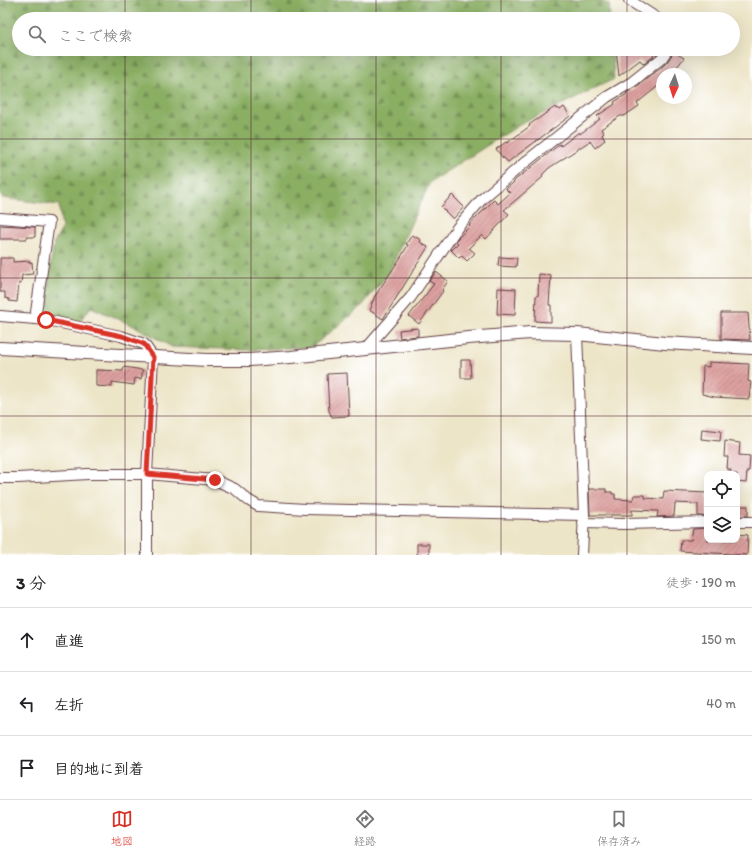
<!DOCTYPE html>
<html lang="ja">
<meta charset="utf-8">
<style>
:root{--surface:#fff;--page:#f6f6f6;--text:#202124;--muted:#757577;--line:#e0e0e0;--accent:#d93025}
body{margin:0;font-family:Itim,"Klee One",sans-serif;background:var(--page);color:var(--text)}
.controls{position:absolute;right:12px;bottom:12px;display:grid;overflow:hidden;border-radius:8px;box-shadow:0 4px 16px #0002}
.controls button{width:36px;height:36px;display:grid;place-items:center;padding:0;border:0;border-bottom:1px solid var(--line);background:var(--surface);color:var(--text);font:20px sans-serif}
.compass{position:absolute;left:656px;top:68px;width:36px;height:36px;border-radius:50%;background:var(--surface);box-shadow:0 4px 16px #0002;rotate:184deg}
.stop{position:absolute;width:12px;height:12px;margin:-9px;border:3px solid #d93025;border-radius:50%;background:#fff}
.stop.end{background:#d93025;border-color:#fff;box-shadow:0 1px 4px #0008}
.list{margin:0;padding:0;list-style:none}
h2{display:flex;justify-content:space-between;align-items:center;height:52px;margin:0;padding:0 16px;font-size:17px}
h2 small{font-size:13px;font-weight:400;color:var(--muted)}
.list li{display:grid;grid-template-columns:26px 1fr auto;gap:12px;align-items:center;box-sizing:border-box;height:64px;padding:0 16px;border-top:1px solid var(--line)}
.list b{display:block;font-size:15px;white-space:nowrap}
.list em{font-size:13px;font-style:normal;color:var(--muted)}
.icon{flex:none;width:22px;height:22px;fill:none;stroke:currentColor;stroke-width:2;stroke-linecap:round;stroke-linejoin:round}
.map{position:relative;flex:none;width:752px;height:555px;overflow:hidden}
.search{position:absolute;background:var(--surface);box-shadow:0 4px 16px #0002;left:12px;right:12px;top:12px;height:44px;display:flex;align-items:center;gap:10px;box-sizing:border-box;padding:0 14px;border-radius:22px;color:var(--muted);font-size:15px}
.sheet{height:244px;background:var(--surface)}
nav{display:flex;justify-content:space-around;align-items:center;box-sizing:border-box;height:56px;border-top:1px solid var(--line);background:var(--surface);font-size:11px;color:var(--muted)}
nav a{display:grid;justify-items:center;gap:2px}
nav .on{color:var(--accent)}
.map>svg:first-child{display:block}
.forest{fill:url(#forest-firs);stroke:#6a6748}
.building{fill:url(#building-hatch)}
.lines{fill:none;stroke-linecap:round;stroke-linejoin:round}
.minor-casing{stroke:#623d43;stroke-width:12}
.tertiary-casing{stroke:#623d43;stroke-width:14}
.minor{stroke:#fff;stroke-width:10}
.tertiary{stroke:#fff;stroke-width:12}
.route{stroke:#d93025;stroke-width:5}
.grid{fill:none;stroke:#4a1f2b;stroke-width:1;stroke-opacity:0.55}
</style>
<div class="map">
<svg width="752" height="555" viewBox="0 0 752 555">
<defs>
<pattern id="forest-firs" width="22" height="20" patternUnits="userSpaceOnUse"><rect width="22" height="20" fill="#8aaf64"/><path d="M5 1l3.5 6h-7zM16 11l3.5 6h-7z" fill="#738e53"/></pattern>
<pattern id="building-hatch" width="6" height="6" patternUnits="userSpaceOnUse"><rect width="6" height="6" fill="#dda1a0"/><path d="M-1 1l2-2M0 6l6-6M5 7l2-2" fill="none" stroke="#b58383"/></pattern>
</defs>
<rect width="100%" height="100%" fill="#fff"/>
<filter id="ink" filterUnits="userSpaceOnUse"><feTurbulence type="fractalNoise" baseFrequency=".025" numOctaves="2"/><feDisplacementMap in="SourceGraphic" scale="8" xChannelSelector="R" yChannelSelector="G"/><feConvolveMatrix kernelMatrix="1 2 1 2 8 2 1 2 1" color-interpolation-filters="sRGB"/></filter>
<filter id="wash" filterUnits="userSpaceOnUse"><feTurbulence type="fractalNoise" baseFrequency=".012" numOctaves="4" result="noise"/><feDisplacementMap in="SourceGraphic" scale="16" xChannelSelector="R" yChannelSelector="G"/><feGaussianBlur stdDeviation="0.9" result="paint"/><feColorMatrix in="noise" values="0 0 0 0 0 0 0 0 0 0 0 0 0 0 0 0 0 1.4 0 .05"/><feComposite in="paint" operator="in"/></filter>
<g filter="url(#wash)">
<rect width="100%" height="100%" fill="#ede5c8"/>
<!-- forest -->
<polygon class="forest" points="0,0 598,0 609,4 610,19 19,19 19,49 612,49 614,79 521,124 430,182 388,274 361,307 312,347 248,350 172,347 136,327 91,307 79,322 44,313 54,243 62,229 59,205 3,198 0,194"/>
<g id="blocks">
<!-- building -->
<g class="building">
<polygon points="616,49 648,49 654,56 644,64 640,60 619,76"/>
<polygon points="674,52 684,58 673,72 672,74 662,74 662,83 637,103 639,106 624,116 620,116 601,129 604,133 602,135 605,140 595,148 590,141 549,168 542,175 543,177 504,210 509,214 486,239 482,235 469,248 475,253 467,261 462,256 459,258 451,250 458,243 456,241 457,239 470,226 469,225 494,200 498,204 510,193 506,189 514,182 514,181 555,148 560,144 561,146 579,132 580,134 600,119 597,116 615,104 614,102 627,94 626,93 636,87 662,67 667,62"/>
<polygon points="555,107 556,109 558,108 560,110 564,107 570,116 508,162 504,158 503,158 496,149 506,142 507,143 530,126 529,125"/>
<polygon points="452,195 464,207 453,219 441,207"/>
<polygon points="0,225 35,227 35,237 27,237 27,239 0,239"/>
<polygon points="412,235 421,240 420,242 428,247 383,319 369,310 375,296 401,257 408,245 406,244"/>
<polygon points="499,257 517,258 516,267 498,266"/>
<polygon points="0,258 13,258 13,262 30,261 30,263 32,262 33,274 22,275 21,284 19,283 17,302 9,301 9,299 5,298 5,292 0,292"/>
<polygon points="436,272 448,281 442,290 443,291 419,324 409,316 434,284 429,281"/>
<polygon points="539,274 551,275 549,305 551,305 551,322 535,321 536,296 538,296"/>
<polygon points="498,288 516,289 515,315 497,314"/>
<polygon points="721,313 748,313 750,340 721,339"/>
<polygon points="418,328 418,336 400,338 399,330"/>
<polygon points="461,360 470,360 471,378 461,378"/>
<polygon points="709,362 749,364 748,381 751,382 749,399 715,397 702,394 703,366 709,367"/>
<polygon points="124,367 143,370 141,379 135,378 134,385 112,382 112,387 96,386 96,370 123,371"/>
<polygon points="347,373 349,416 332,417 329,411 327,374"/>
<polygon points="702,429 721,431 720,441 701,439"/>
<polygon points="725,441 740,443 739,455 750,456 749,471 747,471 746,483 737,482 737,474 730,474 731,470 728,470 728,468 727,468 728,457 724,457"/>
<polygon points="589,489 606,489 606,492 612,492 612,494 615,494 615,499 633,500 634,495 645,495 645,498 663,499 664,491 707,493 707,516 698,516 698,504 675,503 674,516 657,517 658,511 632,510 632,515 590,515"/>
<rect x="737" y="506" width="11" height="10"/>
<polygon points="707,528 707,540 737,540 737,534 748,535 747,555 680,551 681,540 691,540 693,529"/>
<rect x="417" y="544" width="12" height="11"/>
</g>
</g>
</g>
<g filter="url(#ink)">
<use href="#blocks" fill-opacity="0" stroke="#623d43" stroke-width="1"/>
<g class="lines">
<!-- minor casing -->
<g class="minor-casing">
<g id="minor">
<polyline points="629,0 658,19"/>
<polyline points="0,218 49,222 35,319"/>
<polyline points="0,316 47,320 121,336 144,344 153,357 147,474 147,555"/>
<polyline points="577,334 584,515 582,555"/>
<polyline points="365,350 411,297 457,228 482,199 523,164 607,97 632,82 662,58 668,49"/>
<polyline points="0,478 18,478 88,474 147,474 215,480 235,489 248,500 258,506 305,509 584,515"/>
<polyline points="737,522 752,522"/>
<polyline points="583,523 624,524 707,522"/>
</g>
</g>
<!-- tertiary casing -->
<g class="tertiary-casing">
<polyline id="tertiary" points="0,348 207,360 249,360 291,357 468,338 530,333 577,334 665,343 752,348"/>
</g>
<!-- minor -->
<use href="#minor" class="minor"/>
<!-- tertiary -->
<use href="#tertiary" class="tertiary"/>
</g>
</g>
<g class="lines" filter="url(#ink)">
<!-- route -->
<polyline class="route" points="46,320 122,336 144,344 153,357 147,474 215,480"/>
</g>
<!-- grid -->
<path class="grid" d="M125 0V19M251 0V19M376 0V19M501 0V19M627 0V19M125 49V555M251 49V555M376 49V555M501 49V555M627 49V555M0 139H752M0 278H752M0 416H752"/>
</svg>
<div class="controls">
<button><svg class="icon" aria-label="locate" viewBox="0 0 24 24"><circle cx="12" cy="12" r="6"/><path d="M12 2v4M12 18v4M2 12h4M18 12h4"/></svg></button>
<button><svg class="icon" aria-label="layers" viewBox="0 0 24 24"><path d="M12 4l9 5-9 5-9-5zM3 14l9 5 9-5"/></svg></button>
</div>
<svg class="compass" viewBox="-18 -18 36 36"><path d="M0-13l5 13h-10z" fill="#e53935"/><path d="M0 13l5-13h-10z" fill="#757577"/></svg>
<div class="stop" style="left:46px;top:320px"></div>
<div class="stop end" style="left:215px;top:480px"></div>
<div class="search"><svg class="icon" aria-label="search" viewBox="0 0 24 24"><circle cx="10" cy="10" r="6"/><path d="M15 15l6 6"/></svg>ここで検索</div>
</div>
<section class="sheet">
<h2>3 分<small>徒歩 · 190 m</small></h2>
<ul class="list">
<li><svg class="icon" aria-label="ahead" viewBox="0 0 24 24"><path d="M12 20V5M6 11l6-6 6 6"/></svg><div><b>直進</b></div><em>150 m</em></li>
<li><svg class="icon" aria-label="left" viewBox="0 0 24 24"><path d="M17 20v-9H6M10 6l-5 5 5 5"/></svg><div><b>左折</b></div><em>40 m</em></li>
<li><svg class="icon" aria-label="arrive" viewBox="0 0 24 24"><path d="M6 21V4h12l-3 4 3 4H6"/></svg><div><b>目的地に到着</b></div></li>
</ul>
</section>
<nav>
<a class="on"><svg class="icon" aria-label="map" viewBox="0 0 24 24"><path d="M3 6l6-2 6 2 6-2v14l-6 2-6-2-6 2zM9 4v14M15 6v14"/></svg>地図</a>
<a><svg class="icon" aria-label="directions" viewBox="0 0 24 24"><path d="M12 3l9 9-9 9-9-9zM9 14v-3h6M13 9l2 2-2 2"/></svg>経路</a>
<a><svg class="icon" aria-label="saved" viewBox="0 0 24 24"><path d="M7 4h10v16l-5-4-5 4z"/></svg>保存済み</a>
</nav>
